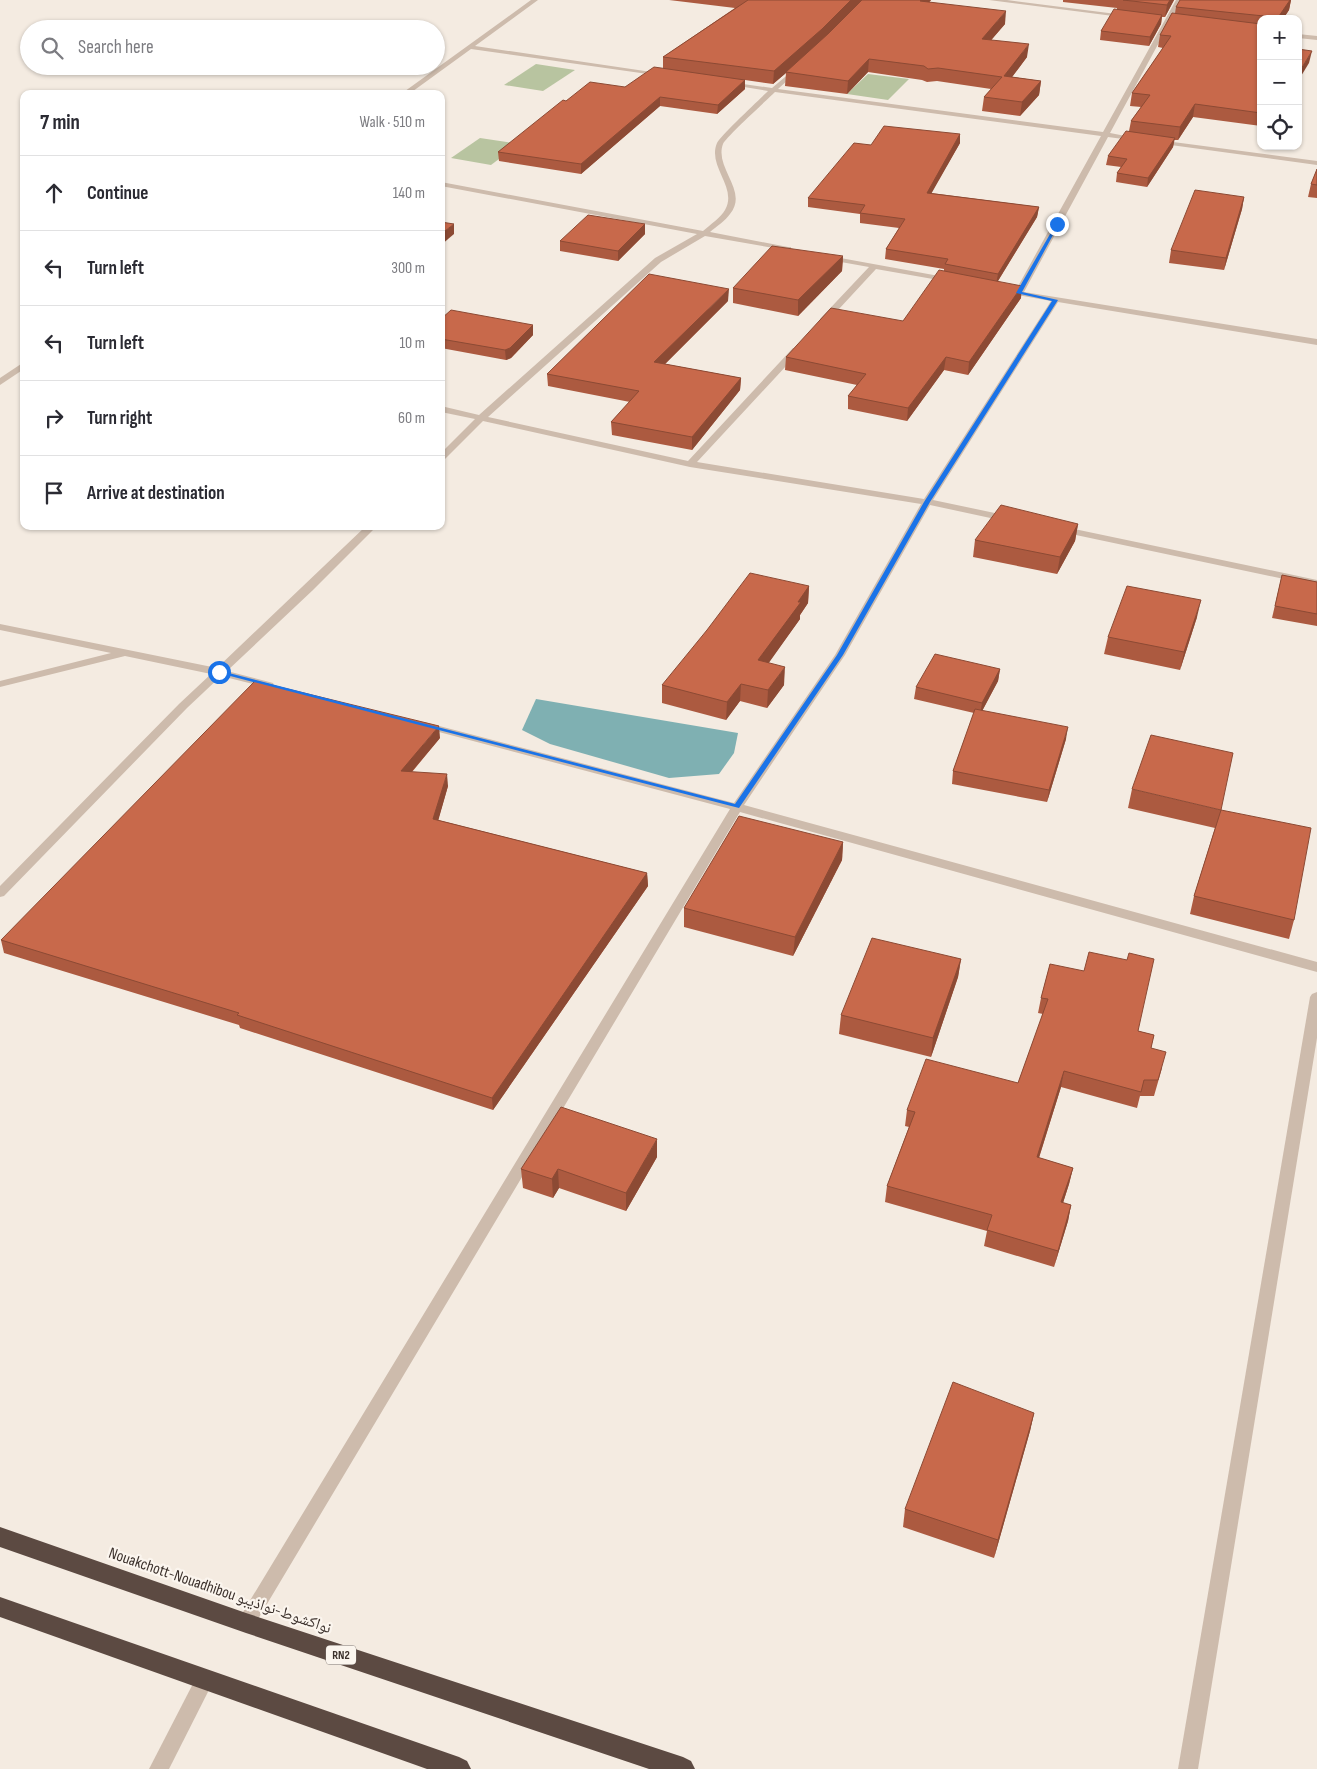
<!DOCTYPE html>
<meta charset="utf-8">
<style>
:root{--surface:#fff;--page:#f2f2f3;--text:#2b2b33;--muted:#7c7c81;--line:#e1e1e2}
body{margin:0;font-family:"Sofia Sans Condensed","Noto Naskh Arabic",sans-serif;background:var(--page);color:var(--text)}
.controls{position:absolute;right:15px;top:15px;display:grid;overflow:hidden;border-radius:10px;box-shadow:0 1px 4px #0004}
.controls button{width:45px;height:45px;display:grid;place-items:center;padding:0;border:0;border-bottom:1px solid var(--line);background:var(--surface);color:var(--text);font:25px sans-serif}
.stop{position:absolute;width:15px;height:15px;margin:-11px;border:4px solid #1a73e8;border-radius:50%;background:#fff}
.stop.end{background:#1a73e8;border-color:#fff;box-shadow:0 1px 5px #0008}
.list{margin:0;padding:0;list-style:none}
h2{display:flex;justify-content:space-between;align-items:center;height:65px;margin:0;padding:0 20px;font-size:21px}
h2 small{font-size:16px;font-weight:400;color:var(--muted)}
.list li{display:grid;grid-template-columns:32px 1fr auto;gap:15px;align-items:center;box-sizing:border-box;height:75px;padding:0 20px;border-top:1px solid var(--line)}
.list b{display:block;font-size:19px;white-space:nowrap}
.list em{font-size:16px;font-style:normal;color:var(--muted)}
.icon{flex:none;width:28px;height:28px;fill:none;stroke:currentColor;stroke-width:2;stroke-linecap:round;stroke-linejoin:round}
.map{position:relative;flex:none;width:1317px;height:1769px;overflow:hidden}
.search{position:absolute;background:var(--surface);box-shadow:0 1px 4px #0004;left:20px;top:20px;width:425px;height:55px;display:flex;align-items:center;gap:12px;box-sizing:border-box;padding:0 18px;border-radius:28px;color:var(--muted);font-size:19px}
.panel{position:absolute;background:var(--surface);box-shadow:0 1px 4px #0004;left:20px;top:90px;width:425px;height:440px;border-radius:10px}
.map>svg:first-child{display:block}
.green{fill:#b8c4a0}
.water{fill:#7fb0b2}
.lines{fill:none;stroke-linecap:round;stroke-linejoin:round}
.minor{fill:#cdbbac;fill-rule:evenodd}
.highway{fill:#5c4a42;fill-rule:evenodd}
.wall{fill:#ac5a40}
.shaded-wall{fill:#8c4a34}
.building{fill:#c8694b;stroke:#8c4a34}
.route{fill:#1a73e8}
.labels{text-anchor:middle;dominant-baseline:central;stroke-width:4.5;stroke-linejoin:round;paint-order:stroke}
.shield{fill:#fbf5ee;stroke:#756b66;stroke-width:1}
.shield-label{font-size:12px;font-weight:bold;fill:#3b302b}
.near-street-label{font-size:16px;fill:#3b302b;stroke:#fbf5ee}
</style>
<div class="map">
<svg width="1317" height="1769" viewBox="0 0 1317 1769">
<rect width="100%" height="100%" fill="#f4ebe1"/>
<!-- green -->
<g class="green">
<polygon points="536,64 575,70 543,91 504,85"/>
<polygon points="868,74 909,79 888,100 847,94"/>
<polygon points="480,138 519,144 491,165 451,158"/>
</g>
<!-- water -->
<polygon class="water" points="536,699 738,733 734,753 719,774 669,778 550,744 522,730"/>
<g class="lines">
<!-- minor -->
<g class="minor">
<polygon points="531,0 538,0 475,46 665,74 662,76 471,49 409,94 401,94"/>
<polygon points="989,0 1007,0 1132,16 1129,18"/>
<path d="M1176 0H1182L1110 133 1141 139 1138 141 1108 137 1024 292 1317 339V345L1058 302 933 500 1009 516 1014 519 1009 522 930 505 845 655 744 805 1317 962V972L740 812 252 1629 246 1632 240 1629 237 1623 240 1617 730 809 420 727 418 725 424 722 734 803 835 655 921 504 690 467 483 421 444 460 441 461V453L475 419 441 412V406L479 415 655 258 697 234 441 186V182L703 231C710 225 721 217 725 210 738 187 707 167 717 143 720 136 759 100 768 91L726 84 729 82 772 88 798 66 801 68 800 69 778 89 1103 132ZM775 92 1101 136 1016 290 1006 289 1002 291 1006 293 1051 301 924 499 697 462 799 352V348H793L688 461 488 417 661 262 705 236 791 251V247H788L710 232C717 226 725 221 730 214 749 191 714 168 723 144 726 137 766 101 775 92Z"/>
<polygon points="1298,34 1317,36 1317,40 1298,38"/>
<polygon points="1158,140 1317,161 1317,165 1156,143 1155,142"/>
<polygon points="824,255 950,278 954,280 950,282 876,269 826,323 820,323 820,319 869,267 824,259"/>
<polygon points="24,362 24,369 0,385 0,378"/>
<polygon points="366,526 377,526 313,590 227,671 273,683 274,685 273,687 269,688 221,676 187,708 4,896 0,897 0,886 179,704 211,674 125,656 0,687 0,681 111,653 0,630 0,624 217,668"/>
<polygon points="1060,526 1317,580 1317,586 1057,531 1055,529"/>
<polygon points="1317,992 1317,1038 1198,1769 1178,1769 1310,997 1312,994"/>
<polygon points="205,1671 212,1674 214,1680 169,1769 149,1769 198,1674"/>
</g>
<!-- highway -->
<g class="highway">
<polygon points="0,1527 246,1613 683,1757 691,1761 695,1769 649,1769 246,1633 0,1547"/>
<polygon points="0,1597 459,1757 467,1761 471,1769 427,1769 0,1617"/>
</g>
</g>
<!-- wall -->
<g class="wall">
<polygon points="669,0 931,0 929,2 1005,24 991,40 1027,57 1012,77 1041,81 1039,95 1020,116 982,111 984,97 991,89 937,81 927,82 922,80 868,72 847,94 785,86 786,73 773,84 745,80 745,89 717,114 660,106 581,174 499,161 498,152 566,101 625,87 663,69 663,57 735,8"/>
<polygon points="1063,0 1174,0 1165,17 1162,17 1161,24 1149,46 1100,40 1101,31 1117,10 1117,8 1063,2"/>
<polygon points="1180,0 1291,0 1289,10 1283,19 1261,19 1261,126 1193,117 1178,140 1174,140 1173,147 1147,187 1116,182 1117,173 1121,167 1106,165 1108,156 1129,131 1131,121 1141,107 1130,106 1132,93 1163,48 1158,47 1160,35 1175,13 1176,7"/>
<polygon points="960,134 960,143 931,193 1039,207 1037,217 998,281 1021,298 968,375 944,370 907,421 848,409 848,396 857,385 785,370 786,357 903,321 944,271 944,269 885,259 886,249 899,228 860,223 860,214 808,207 808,198 871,145"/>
<polygon points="1317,169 1317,198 1308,197 1311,184"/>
<polygon points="1244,197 1242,209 1224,270 1169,263 1171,250"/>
<polygon points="645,224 645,234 618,261 560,251 560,241"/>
<polygon points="843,256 842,271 798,316 733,303 733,288"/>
<polygon points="728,301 665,364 741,378 740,390 692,450 612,435 611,422 630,402 548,386 547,374"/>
<polygon points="441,319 533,325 533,335 511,358 506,360 441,348"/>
<polygon points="1078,524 1075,541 1057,574 973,557 975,540"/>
<polygon points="1282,575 1317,582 1317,626 1272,618"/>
<polygon points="809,586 808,603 800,615 800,619 768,663 784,685 767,708 740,701 726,720 662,703 662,685"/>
<polygon points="1197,617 1180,670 1104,654 1108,637"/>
<polygon points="1000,669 998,681 982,711 1066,739 1047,802 952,784 953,771 974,713 914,699 916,687"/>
<polygon points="440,738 412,772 448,786 438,820 647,873 648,886 493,1110 240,1028 239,1025 4,953 1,940"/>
<polygon points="1132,789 1221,810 1294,920 1289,939 1190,914 1194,896 1215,828 1128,808"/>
<polygon points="843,842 842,860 793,956 684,927 684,908"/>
<polygon points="961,959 958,977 931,1057 839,1034 841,1015"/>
<polygon points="1050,964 1138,1031 1154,1035 1151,1048 1162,1068 1154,1096 1140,1096 1137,1108 1061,1087 1039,1158 1073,1168 1069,1184 1063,1203 1071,1205 1068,1221 1054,1267 984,1246 987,1231 885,1202 887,1186 909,1127 905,1126 907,1110 1018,1083 1043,1014 1038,1013 1041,998"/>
<polygon points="657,1157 626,1211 559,1188 553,1198 523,1188 521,1169"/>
<polygon points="1034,1413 1030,1431 994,1558 903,1527 905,1509"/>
</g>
<!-- shaded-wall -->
<g class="shaded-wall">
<polygon points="851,0 862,0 822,42 773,84 774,71"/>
<polygon points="921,0 931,0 919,14 920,1"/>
<polygon points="1170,0 1174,0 1165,17 1167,5"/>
<polygon points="1290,0 1291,0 1289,10 1283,19 1277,19"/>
<polygon points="1006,11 1005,24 981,52 982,39"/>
<polygon points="1162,15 1161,24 1149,46 1150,37"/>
<polygon points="1029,44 1027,57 1003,89 1004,76"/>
<polygon points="1312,51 1309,63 1298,81 1298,74"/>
<polygon points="869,59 868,72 847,94 848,81"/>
<polygon points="745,80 745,89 717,114 718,105"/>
<polygon points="1041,81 1039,95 1020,116 1022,102"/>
<polygon points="660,97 660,106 581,174 581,164"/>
<polygon points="1195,104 1193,117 1178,140 1180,127"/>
<polygon points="960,134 960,143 926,203 927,193"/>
<polygon points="1175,138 1173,147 1147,187 1148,178"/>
<polygon points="1244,197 1242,209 1224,270 1226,258"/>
<polygon points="1039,207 1037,217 996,284 998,274"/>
<polygon points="454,224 454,234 441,245 441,234"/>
<polygon points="645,224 645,234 618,261 618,251"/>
<polygon points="843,256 842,271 798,316 798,300"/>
<polygon points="1022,286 1021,298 968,375 969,362"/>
<polygon points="729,289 728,301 654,375 654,362"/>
<polygon points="533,325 533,335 511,358 506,360 505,350"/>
<polygon points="946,357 944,370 907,421 908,408"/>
<polygon points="741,378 740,390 692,450 692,437"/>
<polygon points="1078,524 1075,541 1057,574 1060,557"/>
<polygon points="809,586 808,603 800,615 800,619 758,678 758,660"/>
<polygon points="1201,600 1197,617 1180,670 1184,652"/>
<polygon points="785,667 784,685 767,708 768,690"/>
<polygon points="1000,669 998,681 980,715 982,703"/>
<polygon points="741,684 740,701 726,720 727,702"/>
<polygon points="439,726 440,738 402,783 401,771"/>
<polygon points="1068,727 1066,739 1047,802 1049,790"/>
<polygon points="447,774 448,786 435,832 433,819"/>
<polygon points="843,842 842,860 793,956 795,937"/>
<polygon points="647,873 648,886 493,1110 492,1098"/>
<polygon points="961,959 958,977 931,1057 933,1038"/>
<polygon points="1064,1071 1061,1087 1034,1173 1037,1157"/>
<polygon points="657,1139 657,1157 626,1211 626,1193"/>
<polygon points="1073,1168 1069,1184 1058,1218 1061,1202"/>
<polygon points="558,1169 559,1188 553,1198 552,1179"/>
<polygon points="1071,1205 1068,1221 1054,1267 1058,1251"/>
<polygon points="1034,1413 1030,1431 994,1558 998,1540"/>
</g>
<!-- building -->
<g class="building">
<polygon points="748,0 851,0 822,29 774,71 663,57"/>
<polygon points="862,0 921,0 920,1 1006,11 982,39 1029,44 1004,76 1041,81 1022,102 984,97 1002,77 938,68 928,69 924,66 869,59 848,81 786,72 829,33"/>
<polygon points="1123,0 1170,0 1167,5"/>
<polygon points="1180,0 1290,0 1277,19 1265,19 1264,16 1176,7"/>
<polygon points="1114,9 1162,15 1150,37 1101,31"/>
<polygon points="1172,13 1261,24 1261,41 1259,44 1261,44 1261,113 1195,104 1180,127 1131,121 1150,95 1132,93 1171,36 1160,35"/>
<polygon points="1298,49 1312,51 1298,74"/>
<polygon points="654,67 745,80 718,105 660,97 581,164 498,152 563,100 566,101 590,82 625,87"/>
<polygon points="884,126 960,134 927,193 1039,207 998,274 945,264 948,259 886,249 905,219 860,213 865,205 808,198 854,143 871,145"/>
<polygon points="1126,131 1175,138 1148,178 1117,173 1127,159 1108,156"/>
<polygon points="1317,169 1317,185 1311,184"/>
<polygon points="1195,190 1244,197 1226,258 1171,250"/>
<polygon points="588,215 645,224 618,251 560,241"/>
<polygon points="441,222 454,224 441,234"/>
<polygon points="772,246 843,256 798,300 733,288"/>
<polygon points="939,270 1022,286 969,362 946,357 908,408 848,396 866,374 786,357 831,308 903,321"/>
<polygon points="649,274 729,289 654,362 741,378 692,437 611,422 639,391 547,374"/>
<polygon points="451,310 533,325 510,348 505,350 441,339 441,319"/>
<polygon points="1001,505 1078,524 1060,557 975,540"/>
<polygon points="750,573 809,586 798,602 801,602 758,660 785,667 768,690 741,684 727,702 662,685 707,630"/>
<polygon points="1282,575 1317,582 1317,614 1275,606"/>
<polygon points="1127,586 1201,600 1184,652 1108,637"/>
<polygon points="935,654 1000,669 982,703 916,687"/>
<polygon points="255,681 439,726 401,771 447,774 433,819 647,873 492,1098 237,1015 239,1013 1,940"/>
<polygon points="975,709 1068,727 1049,790 953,771"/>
<polygon points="1151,735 1233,753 1221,810 1132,789"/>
<polygon points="1221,810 1311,828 1294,920 1194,896"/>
<polygon points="739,816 843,842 795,937 684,908"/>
<polygon points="872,938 961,959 933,1038 841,1015"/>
<polygon points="1089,952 1127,960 1129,953 1154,959 1138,1031 1154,1035 1151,1048 1166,1052 1158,1080 1144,1080 1141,1092 1064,1071 1037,1157 1073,1168 1061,1202 1071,1205 1058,1251 987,1230 992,1215 887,1186 915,1112 907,1110 926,1059 1018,1083 1048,999 1041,998 1050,964 1084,971"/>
<polygon points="561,1107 657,1139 626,1193 558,1169 552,1179 521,1169"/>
<polygon points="953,1382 1034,1413 998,1540 905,1509"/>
</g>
<!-- route -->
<polygon class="route" points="1057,222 1059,224 1022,292 1058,300 930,502 843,655 739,808 215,672 221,671 735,804 837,655 924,502 1052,301 1016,293"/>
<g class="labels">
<!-- shield labels -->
<rect class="shield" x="326" y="1645.5" width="30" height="19" rx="4"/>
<g class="shield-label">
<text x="341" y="1655">RN2</text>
</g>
<!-- near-street labels -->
<g class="near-street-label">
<text transform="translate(220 1591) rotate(19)">Nouakchott-Nouadhibou نواكشوط-نواذيبو</text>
</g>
</g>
</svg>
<div class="controls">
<button>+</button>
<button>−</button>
<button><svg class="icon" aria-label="locate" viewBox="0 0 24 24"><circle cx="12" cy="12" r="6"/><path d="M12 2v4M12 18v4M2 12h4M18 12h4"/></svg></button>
</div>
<div class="stop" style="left:219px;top:672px"></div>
<div class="stop end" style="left:1057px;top:224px"></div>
<div class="search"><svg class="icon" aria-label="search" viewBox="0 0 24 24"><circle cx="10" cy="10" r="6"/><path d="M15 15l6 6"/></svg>Search here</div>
<section class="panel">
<h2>7 min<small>Walk · 510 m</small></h2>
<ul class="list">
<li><svg class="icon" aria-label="ahead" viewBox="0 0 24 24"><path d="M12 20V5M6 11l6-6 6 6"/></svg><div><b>Continue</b></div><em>140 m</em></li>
<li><svg class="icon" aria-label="left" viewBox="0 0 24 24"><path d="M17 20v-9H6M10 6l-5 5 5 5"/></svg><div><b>Turn left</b></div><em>300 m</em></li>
<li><svg class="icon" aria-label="left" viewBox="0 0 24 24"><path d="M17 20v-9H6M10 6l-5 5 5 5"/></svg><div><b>Turn left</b></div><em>10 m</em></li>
<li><svg class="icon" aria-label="right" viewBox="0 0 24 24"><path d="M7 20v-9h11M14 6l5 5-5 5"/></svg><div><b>Turn right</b></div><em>60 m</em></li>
<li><svg class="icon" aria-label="arrive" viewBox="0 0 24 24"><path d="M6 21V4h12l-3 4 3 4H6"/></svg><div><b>Arrive at destination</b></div></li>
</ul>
</section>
</div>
